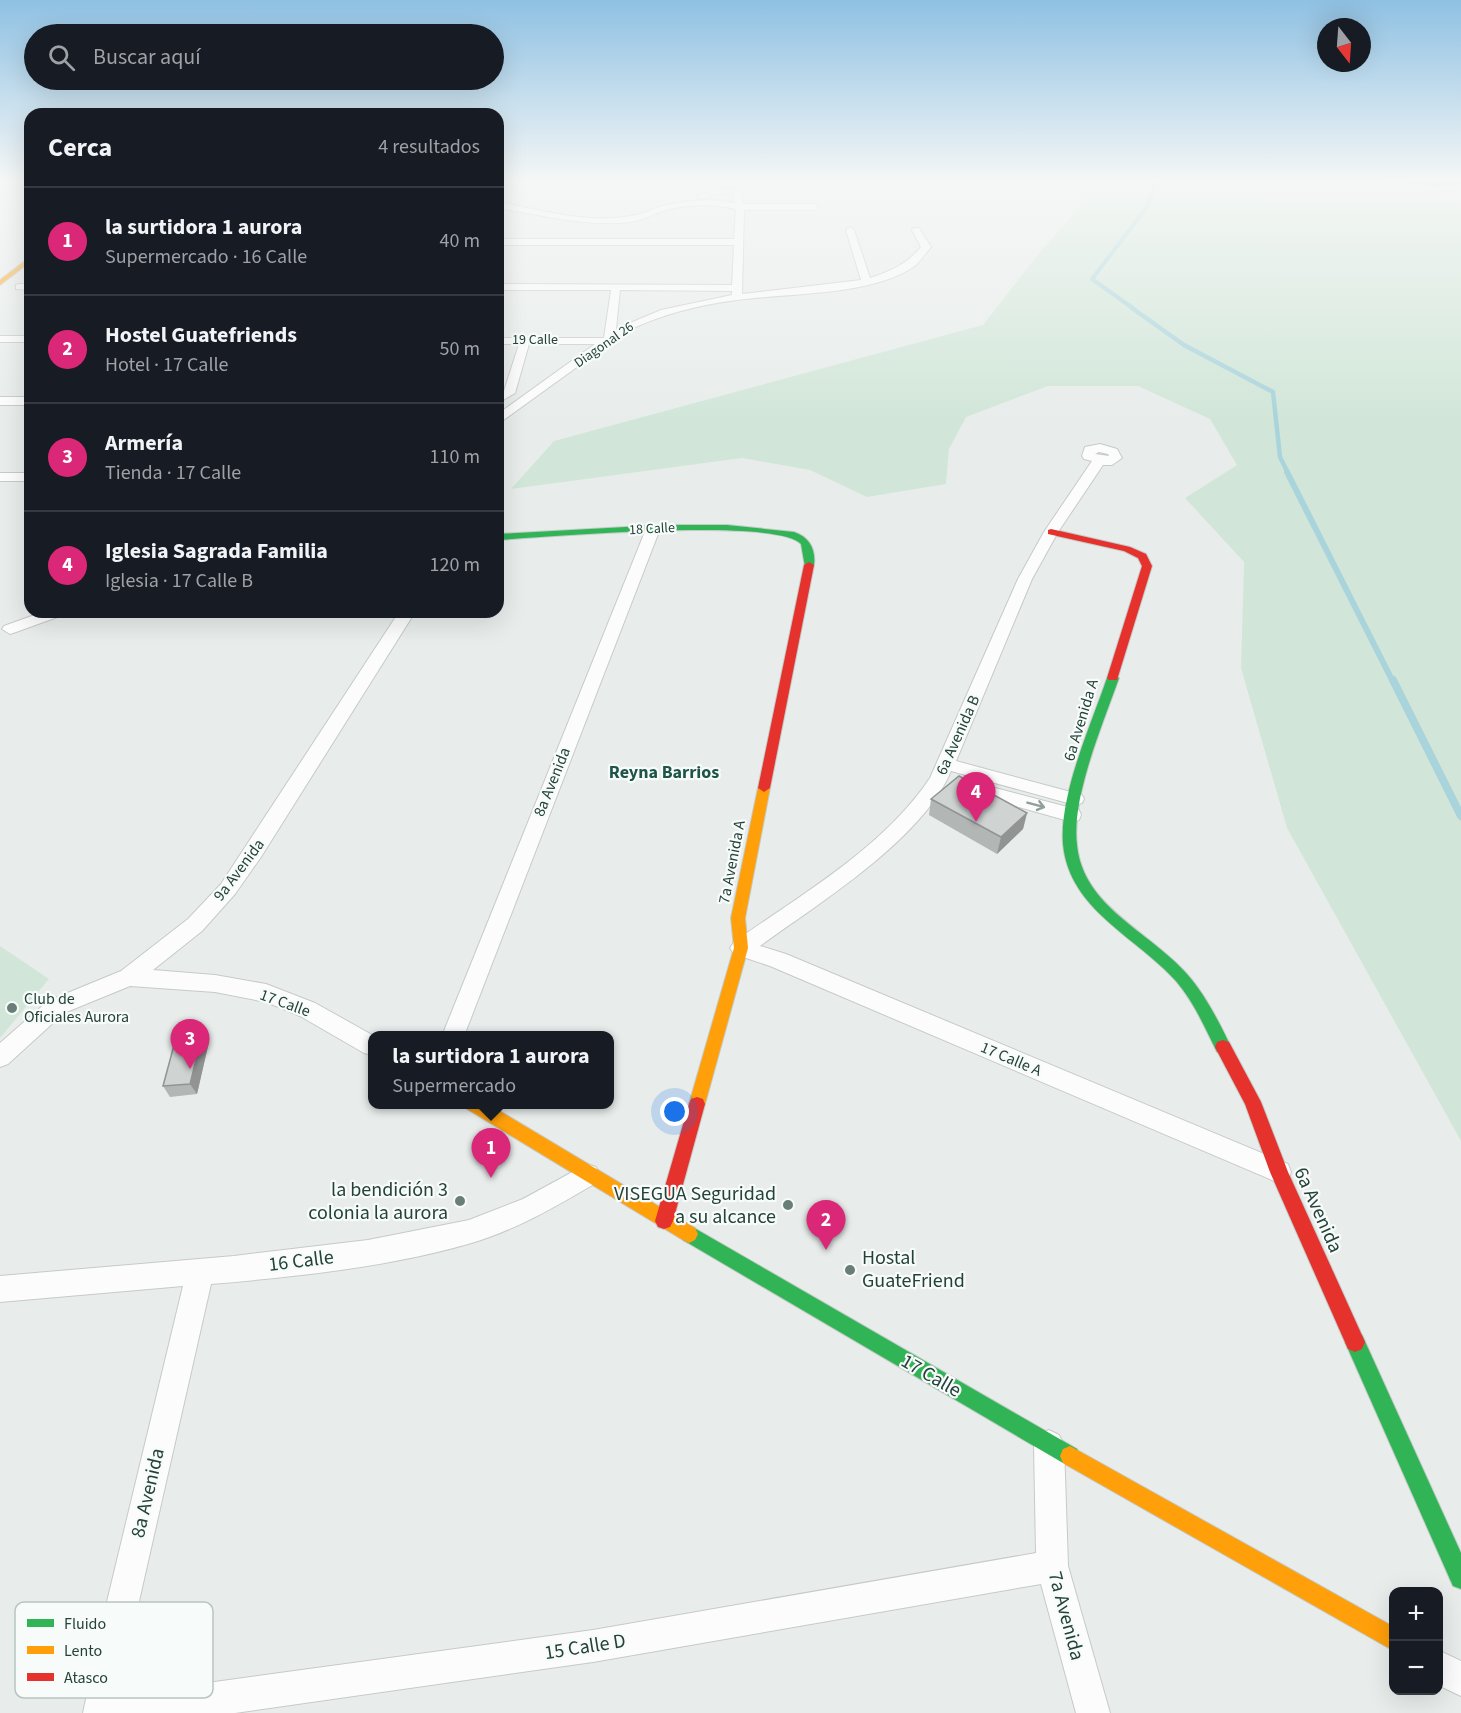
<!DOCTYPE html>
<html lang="es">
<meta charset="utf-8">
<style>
:root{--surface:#171b24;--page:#20242c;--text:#f1f3f6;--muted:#9ea1a6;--line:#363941;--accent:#db2777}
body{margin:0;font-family:"Source Sans 3",sans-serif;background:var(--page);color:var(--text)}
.controls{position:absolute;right:18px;bottom:18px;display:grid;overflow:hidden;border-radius:12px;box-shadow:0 6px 24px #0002}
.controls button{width:54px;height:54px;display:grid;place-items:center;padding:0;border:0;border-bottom:2px solid var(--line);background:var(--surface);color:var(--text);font:30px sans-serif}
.compass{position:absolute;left:1317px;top:18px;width:54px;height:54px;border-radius:50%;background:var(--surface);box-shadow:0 6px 24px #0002;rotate:163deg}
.you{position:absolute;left:675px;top:1112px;width:21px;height:21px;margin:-15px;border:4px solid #fff;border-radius:50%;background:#1a73e8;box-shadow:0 0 0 9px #1a73e833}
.badge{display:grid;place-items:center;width:39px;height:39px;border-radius:50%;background:var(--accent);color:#fff;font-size:20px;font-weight:700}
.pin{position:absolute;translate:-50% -50px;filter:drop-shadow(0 2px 3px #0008)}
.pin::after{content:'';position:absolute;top:32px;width:21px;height:18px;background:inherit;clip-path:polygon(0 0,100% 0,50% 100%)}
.popup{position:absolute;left:368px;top:1031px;width:246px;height:78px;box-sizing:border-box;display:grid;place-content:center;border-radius:12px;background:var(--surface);filter:drop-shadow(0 2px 4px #0005);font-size:20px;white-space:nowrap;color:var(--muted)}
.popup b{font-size:22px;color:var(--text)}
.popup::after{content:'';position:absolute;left:50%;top:100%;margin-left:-12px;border:12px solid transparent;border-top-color:var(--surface)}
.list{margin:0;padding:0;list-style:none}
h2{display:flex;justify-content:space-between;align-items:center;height:78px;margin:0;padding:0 24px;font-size:26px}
h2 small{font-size:20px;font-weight:400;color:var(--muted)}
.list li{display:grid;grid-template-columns:39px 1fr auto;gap:18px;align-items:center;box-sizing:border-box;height:108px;padding:0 24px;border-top:2px solid var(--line)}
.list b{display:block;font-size:22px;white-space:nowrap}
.list p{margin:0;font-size:20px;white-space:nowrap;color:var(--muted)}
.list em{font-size:20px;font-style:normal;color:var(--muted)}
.icon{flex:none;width:33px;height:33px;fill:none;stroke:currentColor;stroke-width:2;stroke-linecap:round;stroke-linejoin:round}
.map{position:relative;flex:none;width:1461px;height:1713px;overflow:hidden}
.search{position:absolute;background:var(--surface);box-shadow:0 6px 24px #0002;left:24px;top:24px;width:480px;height:66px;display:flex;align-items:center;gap:15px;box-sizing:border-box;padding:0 21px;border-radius:33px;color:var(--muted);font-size:22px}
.panel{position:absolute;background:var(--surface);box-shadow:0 6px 24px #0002;left:24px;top:108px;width:480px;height:510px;border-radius:18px}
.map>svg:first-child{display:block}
.green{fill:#d1e6d8}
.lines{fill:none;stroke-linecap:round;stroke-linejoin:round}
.stream-far3{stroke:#a9d4db;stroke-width:4}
.stream-far2{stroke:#a9d4db;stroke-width:4.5}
.stream-far1{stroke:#a9d4db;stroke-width:6}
.stream{stroke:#a9d4db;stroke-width:8}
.street-casing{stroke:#c5cac8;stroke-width:2}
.fast-casing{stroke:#c3cbc8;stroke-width:2}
.slow-casing{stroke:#c3cbc8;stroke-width:2}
.jam-casing{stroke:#c3cbc8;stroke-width:2}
.street{fill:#fcfcfc;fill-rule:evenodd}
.fast{fill:#30b455;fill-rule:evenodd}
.slow{fill:#ff9f0a;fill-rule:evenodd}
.jam{fill:#e5322d;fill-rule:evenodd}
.wall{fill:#b2b6b5}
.shaded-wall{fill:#919493}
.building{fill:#cfd4d2;stroke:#919493;stroke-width:1.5}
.oneway{stroke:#909f9b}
.poi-dot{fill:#697e78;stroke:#f7fbf9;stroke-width:2}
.labels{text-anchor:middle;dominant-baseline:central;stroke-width:4.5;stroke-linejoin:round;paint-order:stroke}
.far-street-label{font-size:14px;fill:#24423a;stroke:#f7fbf9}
.street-label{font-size:16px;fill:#24423a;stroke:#f7fbf9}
.poi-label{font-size:16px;fill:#24423a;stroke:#f7fbf9;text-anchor:start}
.neighbourhood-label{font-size:18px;font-weight:bold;fill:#1f5548;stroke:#f7fbf9}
.near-poi-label{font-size:20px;fill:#24423a;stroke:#f7fbf9;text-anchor:end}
.near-street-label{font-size:20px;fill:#24423a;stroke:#f7fbf9}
.key{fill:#f7fbf9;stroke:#b8c4c0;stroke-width:1.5}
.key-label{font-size:16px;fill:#24423a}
</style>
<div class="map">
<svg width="1461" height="1713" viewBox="0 0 1461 1713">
<rect width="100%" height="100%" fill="#e8edeb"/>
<!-- green -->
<g class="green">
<polygon points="1073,180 1355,180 1461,189 1461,192 1435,196 1437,199 1461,205 1461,1141 1287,828 1241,668 1244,562 1185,498 1237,465 1210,419 1138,386 1048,386 966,417 949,449 946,484 867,497 810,470 742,458 511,489 554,441 983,325 1040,252 1081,206"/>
<polygon points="0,946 49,979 0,1038"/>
</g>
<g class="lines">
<!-- stream-far3 -->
<polyline class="stream-far3" points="1134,309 1092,279 1147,207 1157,180"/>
<!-- stream-far2 -->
<polyline class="stream-far2" points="1132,308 1184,345 1273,392 1280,457 1288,473"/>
<!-- stream-far1 -->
<polyline class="stream-far1" points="1287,472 1393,682"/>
<!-- stream -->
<polyline class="stream" points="1393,680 1461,816"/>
<!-- street casing -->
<g class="street-casing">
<g id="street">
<path d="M718 189H740L744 204H814L818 207 814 210H744L742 294 861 280 846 230 850 227 854 230 870 278C891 271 907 264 921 247L912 230 913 228H919L931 247C926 253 921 260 916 265 875 296 788 293 737 300 699 305 662 314 627 331L498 424V414L595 344H529L515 393 498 403V394L504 391 519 344H498V338H604L611 290H498V284L732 285 734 245H498V239H734L736 209C713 204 689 204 667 210 655 213 644 220 631 222 586 227 542 215 498 208V202C541 210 587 224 631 216 642 215 652 209 662 206 686 200 711 198 735 203L733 193H719L700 199 696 197ZM620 290 732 291V295L661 310 616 329Z"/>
<polygon points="19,284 30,284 30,290 16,289 16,285"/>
<rect x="0" y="336" width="30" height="6"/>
<rect x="0" y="397" width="30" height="8"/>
<path d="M1100 444 1117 449 1122 458 1112 465H1103L1058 532 1032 579 956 761 1082 795 1084 799 1082 803 1075 805 951 771C922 840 819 903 760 946L786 954 1288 1164 1291 1172 1288 1180 1279 1183 770 966 734 954 730 948 734 942C802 894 883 848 930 778L1018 579 1044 532 1092 461 1084 459 1082 456 1085 447ZM1099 452 1108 454 1109 456 1095 454Z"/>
<rect x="0" y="473" width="30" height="8"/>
<polygon points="653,525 660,529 464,1036 442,1036 646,529"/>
<polygon points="43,612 66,612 63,615 16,632 10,634 2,629 4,626"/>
<polygon points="399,612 415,612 261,857 235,894 202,931 153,970 215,975 266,984 315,1003 374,1036 372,1055 364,1053 300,1016 266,1002 215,992 130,986 64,1013 8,1064 0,1067 0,1043 48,1001 121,971 188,919 221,884"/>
<polygon points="965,780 1079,810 1081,815 1079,820 1072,822 959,790 956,786 959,782"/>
<path d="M587 1164 596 1167 599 1175 596 1183C555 1207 514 1231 468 1244 389 1267 293 1277 211 1284L137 1610 120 1695 593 1630 1036 1553 1034 1445 1039 1435 1049 1430 1059 1435 1064 1445 1068 1566 1110 1713H1076L1041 1584 593 1662 235 1713H83L105 1610 183 1286 0 1302V1276L234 1256 368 1240 469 1220 523 1199Z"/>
<polygon points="1438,1650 1461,1661 1461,1696 1438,1685"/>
</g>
</g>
<!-- fast casing -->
<g class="fast-casing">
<g id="fast">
<polygon points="1375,180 1436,182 1461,180 1461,184 1436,186"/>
<path d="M662 525H727L794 532C809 537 816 549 814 565L809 568 805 567 801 544C776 517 545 537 498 540V534Z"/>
<path d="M1113 675 1119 678C1103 724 1071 797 1077 845 1083 907 1149 931 1186 973 1205 994 1219 1022 1231 1047L1229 1052 1223 1054 1217 1052C1205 1028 1194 1002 1176 981 1137 937 1069 910 1063 844 1059 795 1091 725 1107 678Z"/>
<polygon points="689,1225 1077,1449 1080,1456 1077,1463 1070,1466 1063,1463 683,1240 680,1234 683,1228"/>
<polygon points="1355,1332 1362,1335 1461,1553 1461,1589 1453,1586 1345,1342 1348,1335"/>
</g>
</g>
<!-- slow casing -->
<g class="slow-casing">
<g id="slow">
<polygon points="30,257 30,262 0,285 0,280"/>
<polygon points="764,784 770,788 745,918 748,948 705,1104 703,1109 697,1111 691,1109 689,1104 734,948 731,918 758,788"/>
<polygon points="465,1104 488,1104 695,1228 698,1234 695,1240 689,1243 683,1240 467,1109"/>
<polygon points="1070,1446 1394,1627 1394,1651 1063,1463 1060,1456 1063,1449"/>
</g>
</g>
<!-- jam casing -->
<g class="jam-casing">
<g id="jam">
<polygon points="1051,529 1130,547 1146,554 1152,566 1117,680 1109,680 1107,678 1142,566 1138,558 1124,551 1048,534 1048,530"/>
<polygon points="809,562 814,565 770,788 764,792 758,788 804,565"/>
<polygon points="1223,1040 1229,1042 1261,1102 1288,1172 1365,1342 1362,1349 1355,1352 1348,1349 1270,1172 1245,1104 1215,1047 1217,1042"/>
<polygon points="697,1097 703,1099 705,1104 673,1221 670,1227 664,1229 658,1227 655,1221 689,1104 691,1099"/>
</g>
</g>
<!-- street -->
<use href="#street" class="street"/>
<!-- fast -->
<use href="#fast" class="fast"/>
<!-- slow -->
<use href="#slow" class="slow"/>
<!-- jam -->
<use href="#jam" class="jam"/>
</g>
<!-- wall -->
<g class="wall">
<polygon points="931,799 1027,813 1023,829 997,854 929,815"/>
<polygon points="209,1042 197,1094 170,1097 163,1086"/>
</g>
<!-- shaded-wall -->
<g class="shaded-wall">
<polygon points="1027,813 1023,829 997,854 1001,837"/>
<polygon points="203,1032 209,1042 197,1094 190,1084"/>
</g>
<!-- building -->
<g class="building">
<polygon points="959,776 1027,813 1001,837 931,799"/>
<polygon points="203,1032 190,1084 163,1086 177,1034"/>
</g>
<!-- one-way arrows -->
<defs><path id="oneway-shaft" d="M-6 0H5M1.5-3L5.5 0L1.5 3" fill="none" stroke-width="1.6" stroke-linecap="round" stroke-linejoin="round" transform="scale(1.5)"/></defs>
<use class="oneway" href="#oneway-shaft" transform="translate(1036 805) rotate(15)"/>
<!-- sky -->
<linearGradient id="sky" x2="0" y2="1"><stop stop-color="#8fc1e3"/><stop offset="0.43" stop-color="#f5f7f6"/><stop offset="1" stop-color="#f5f7f6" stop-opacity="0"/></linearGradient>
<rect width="1461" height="420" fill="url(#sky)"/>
<!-- markers -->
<g class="poi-dot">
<circle cx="12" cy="1008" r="6"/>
<circle cx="460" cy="1201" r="6"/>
<circle cx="788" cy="1205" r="6"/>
<circle cx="850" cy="1270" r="6"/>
</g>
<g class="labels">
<!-- far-street labels -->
<g class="far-street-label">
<text x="535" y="340">19 Calle</text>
<text transform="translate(604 345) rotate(-35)">Diagonal 26</text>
<text transform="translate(652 529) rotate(-3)">18 Calle</text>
</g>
<!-- street labels -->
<g class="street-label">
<text transform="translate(1081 720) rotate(-73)">6a Avenida A</text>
<text transform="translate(958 735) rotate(-66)">6a Avenida B</text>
<text transform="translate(552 782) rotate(-68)">8a Avenida</text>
<text transform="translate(732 862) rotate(-79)">7a Avenida A</text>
<text transform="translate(239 870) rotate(-53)">9a Avenida</text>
<text transform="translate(285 1003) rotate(20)">17 Calle</text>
<text transform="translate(1011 1059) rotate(23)">17 Calle A</text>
</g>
<!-- poi labels -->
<g class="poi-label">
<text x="24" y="999">Club de<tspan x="24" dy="18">Oficiales Aurora</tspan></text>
</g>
<!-- neighbourhood labels -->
<g class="neighbourhood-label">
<text x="664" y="772">Reyna Barrios</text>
</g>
<!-- near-poi labels -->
<g class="near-poi-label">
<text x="448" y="1190">la bendición 3<tspan x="448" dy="23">colonia la aurora</tspan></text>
<text x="776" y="1194">VISEGUA Seguridad<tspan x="776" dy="23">a su alcance</tspan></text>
<text x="862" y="1258" text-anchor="start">Hostal<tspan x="862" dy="23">GuateFriend</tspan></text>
</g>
<!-- near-street labels -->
<g class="near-street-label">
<text transform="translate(1318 1210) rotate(66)">6a Avenida</text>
<text transform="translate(301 1261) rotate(-7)">16 Calle</text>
<text transform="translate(931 1376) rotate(30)">17 Calle</text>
<text transform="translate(148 1493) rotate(-77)">8a Avenida</text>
<text transform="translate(1066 1616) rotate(75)">7a Avenida</text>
<text transform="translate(585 1647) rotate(-9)">15 Calle D</text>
</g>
</g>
<!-- legend -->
<rect x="15" y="1602" width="198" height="96" rx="9" class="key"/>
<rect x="27" y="1619" width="27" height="8" fill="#30b455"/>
<rect x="27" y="1646" width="27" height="8" fill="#ff9f0a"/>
<rect x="27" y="1673" width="27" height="8" fill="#e5322d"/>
<g class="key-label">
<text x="64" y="1629">Fluido</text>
<text x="64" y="1656">Lento</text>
<text x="64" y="1683">Atasco</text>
</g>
</svg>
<div class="controls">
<button>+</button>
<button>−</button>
</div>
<svg class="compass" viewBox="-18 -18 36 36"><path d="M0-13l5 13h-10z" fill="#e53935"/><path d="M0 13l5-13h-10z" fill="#9ea1a6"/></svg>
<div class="you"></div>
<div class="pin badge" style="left:491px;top:1178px">1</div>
<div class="popup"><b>la surtidora 1 aurora</b>Supermercado</div>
<div class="pin badge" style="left:826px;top:1250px">2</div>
<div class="pin badge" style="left:190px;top:1069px">3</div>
<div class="pin badge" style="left:976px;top:822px">4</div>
<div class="search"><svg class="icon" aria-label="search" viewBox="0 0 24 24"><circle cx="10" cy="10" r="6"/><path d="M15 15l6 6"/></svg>Buscar aquí</div>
<section class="panel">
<h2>Cerca<small>4 resultados</small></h2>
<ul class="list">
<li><span class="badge">1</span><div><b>la surtidora 1 aurora</b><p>Supermercado · 16 Calle</p></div><em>40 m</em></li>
<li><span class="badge">2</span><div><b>Hostel Guatefriends</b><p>Hotel · 17 Calle</p></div><em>50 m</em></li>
<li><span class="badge">3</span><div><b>Armería</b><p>Tienda · 17 Calle</p></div><em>110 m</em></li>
<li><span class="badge">4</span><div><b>Iglesia Sagrada Familia</b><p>Iglesia · 17 Calle B</p></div><em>120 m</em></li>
</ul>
</section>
</div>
